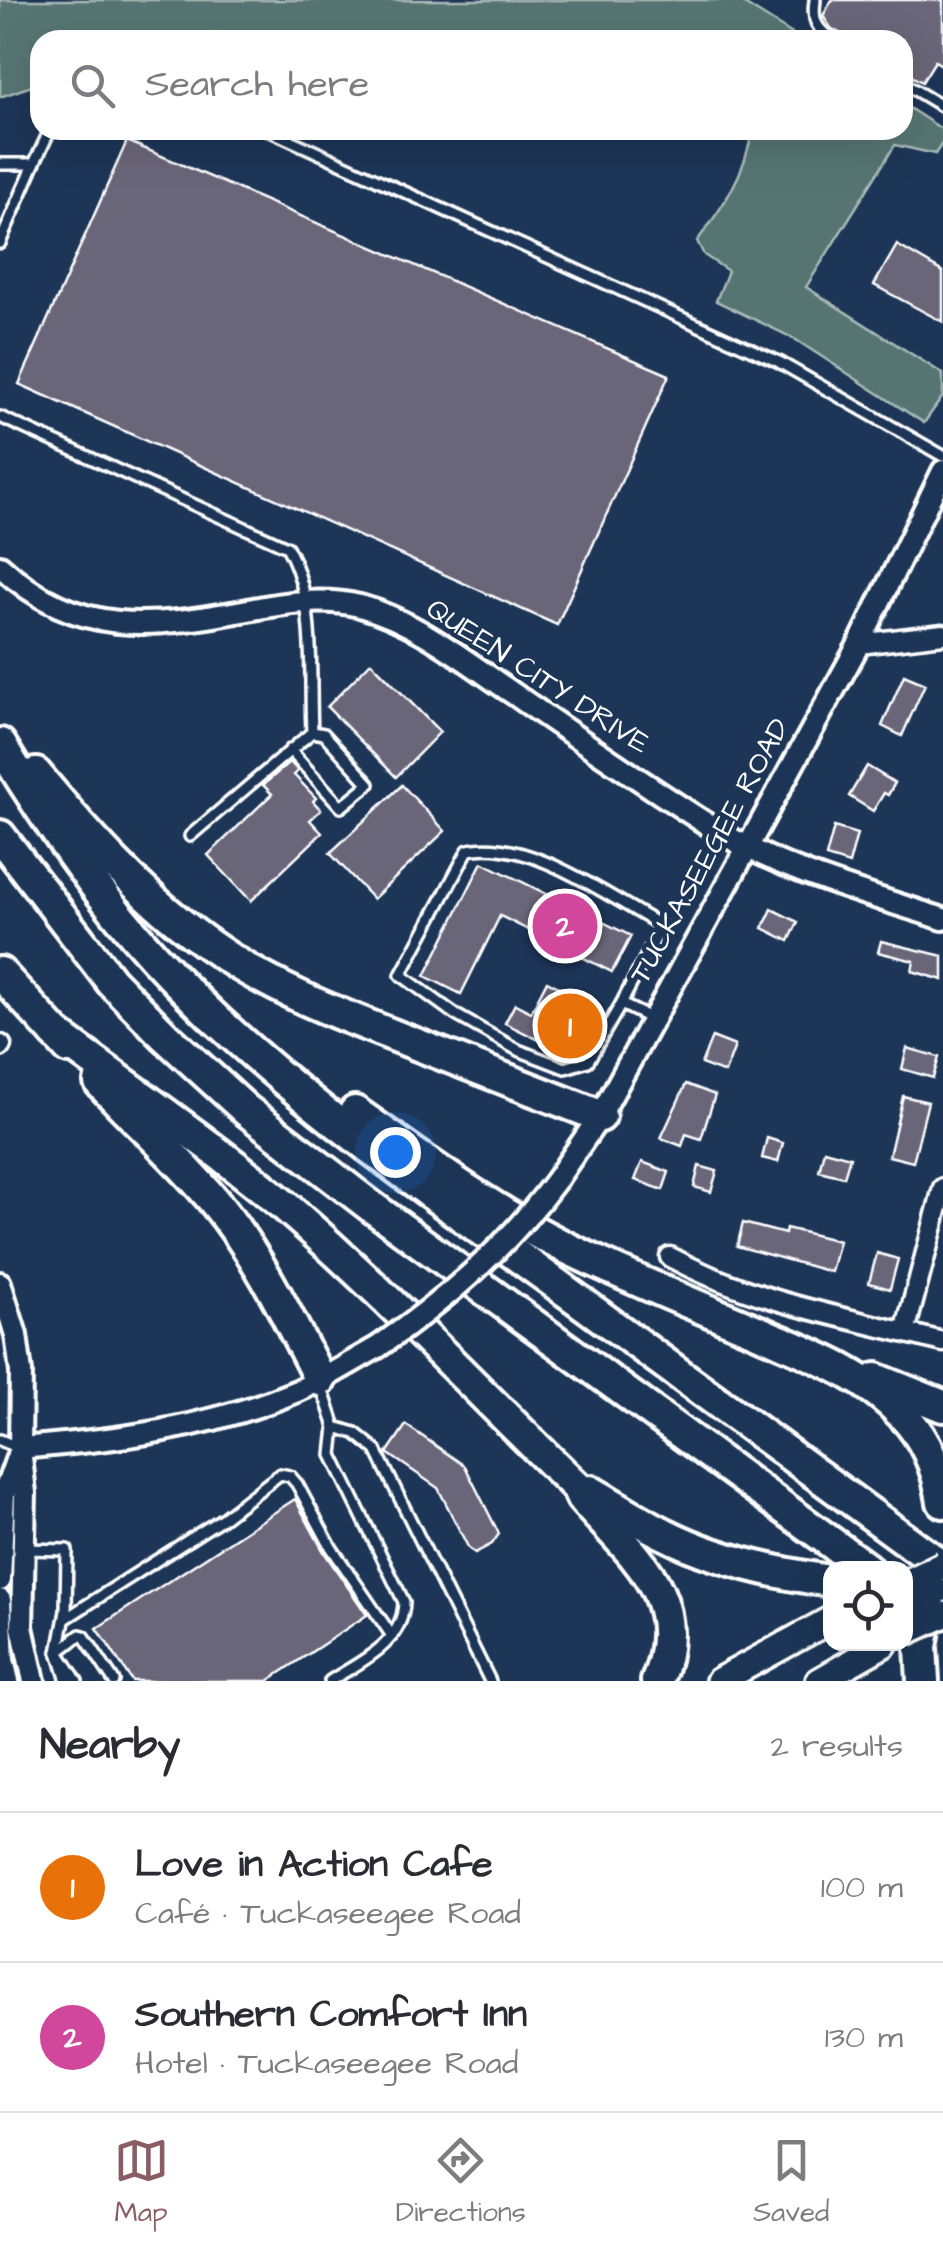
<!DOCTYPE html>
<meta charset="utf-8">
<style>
:root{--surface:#fff;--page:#f2f2f3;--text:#2b2b33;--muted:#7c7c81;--line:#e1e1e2;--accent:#8a5d65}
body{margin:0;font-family:"Architects Daughter",sans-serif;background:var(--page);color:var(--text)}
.controls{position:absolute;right:30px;bottom:30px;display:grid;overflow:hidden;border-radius:20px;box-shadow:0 10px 40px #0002}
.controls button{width:90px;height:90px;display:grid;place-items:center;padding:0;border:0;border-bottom:2px solid var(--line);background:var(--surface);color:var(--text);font:50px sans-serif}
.you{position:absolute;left:395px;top:1152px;width:35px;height:35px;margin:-25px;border:8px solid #fff;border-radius:50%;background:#1a73e8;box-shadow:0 0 0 15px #1a73e833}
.badge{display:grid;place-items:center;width:65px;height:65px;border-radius:50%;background:var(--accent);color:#fff;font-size:32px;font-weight:700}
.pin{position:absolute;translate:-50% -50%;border:5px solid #fff;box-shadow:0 2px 10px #0006}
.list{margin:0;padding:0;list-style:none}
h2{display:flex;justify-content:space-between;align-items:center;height:130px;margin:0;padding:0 40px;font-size:42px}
h2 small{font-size:32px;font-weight:400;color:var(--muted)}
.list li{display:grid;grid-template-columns:65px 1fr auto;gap:30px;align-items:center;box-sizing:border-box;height:150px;padding:0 40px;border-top:2px solid var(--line)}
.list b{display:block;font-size:38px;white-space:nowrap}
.list p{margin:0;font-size:32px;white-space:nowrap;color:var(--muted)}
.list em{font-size:32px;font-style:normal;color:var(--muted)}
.icon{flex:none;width:55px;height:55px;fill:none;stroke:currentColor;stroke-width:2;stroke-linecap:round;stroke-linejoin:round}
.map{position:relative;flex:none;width:943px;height:1681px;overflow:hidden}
.search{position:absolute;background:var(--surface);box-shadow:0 10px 40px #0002;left:30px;right:30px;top:30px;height:110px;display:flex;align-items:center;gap:25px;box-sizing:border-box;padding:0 35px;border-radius:30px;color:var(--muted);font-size:38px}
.sheet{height:430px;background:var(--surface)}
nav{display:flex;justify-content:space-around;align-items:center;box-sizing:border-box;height:140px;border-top:2px solid var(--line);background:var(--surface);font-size:28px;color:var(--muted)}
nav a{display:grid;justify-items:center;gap:5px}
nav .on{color:var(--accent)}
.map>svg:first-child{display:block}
.green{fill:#567472;stroke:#aabab8;stroke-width:2.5}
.building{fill:#6b6679;stroke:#fff;stroke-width:2.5}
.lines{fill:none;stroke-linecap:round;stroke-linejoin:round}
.service-casing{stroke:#fff;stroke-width:16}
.minor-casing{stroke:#fff;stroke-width:25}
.tertiary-casing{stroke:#fff;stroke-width:28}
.primary-casing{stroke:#fff;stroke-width:32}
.motorway-casing{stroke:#fff;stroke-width:38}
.service{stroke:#1d3557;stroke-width:9}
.minor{stroke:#1d3557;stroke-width:18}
.tertiary{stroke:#1d3557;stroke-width:20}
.primary{stroke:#1d3557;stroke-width:25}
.motorway{stroke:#1d3557;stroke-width:30}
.tertiary-bridge-casing{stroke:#fff;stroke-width:28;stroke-linecap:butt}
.primary-bridge-casing{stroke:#fff;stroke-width:32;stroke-linecap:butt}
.motorway-bridge-casing{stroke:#fff;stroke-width:38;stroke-linecap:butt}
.tertiary-bridge{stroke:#1d3557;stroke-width:20}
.primary-bridge{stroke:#1d3557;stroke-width:25}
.motorway-bridge{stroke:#1d3557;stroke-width:30}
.labels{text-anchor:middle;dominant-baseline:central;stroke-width:9;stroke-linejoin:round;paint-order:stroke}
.street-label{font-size:30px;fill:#fff;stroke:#1d3557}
</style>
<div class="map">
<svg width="943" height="1681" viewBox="0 0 943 1681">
<rect width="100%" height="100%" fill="#1d3557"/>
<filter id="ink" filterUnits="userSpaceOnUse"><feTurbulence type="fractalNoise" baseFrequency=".01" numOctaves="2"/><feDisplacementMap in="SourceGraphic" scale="20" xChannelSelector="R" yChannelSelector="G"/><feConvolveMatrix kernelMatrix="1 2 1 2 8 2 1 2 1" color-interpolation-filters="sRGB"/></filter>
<g filter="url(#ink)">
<!-- green -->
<g class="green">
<polygon points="0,0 738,0 802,40 279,40 218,33 164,40 40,40 40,83 0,97"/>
<path d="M903 104 943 130V142L935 154 895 145 806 287 943 374V396L924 423 793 338 716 301 728 271 704 255 697 241C723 207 746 173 752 130H903Z"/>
</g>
<!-- building -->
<g class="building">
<polygon points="832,0 943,0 943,66 935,61 922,82 903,71 903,40 851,40 831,28 823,16"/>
<polygon points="127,141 669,375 557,625 19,384"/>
<polygon points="897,245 943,272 943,322 874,285"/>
<polygon points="371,662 440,732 396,777 327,707"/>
<polygon points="904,675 925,684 902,736 882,726"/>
<polygon points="290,762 298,771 294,775 316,798 313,801 321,810 310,820 322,833 251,901 208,855 272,794 263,785"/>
<polygon points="867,766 895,783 888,795 884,793 873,811 849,796"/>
<polygon points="402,785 445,831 373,899 330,853"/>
<polygon points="834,827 857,834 849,864 826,857"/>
<polygon points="482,862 631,936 612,972 500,916 461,994 425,976"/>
<polygon points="772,909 798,922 789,941 763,928"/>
<polygon points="881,941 943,956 943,980 912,971 914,961 878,952"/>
<polygon points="547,981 584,1000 559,1050 505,1023 515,1004 531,1012"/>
<polygon points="712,1037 735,1046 725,1073 701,1064"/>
<polygon points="907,1048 939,1057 933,1078 902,1069"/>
<polygon points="686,1084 715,1095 701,1139 686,1134 682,1146 661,1138"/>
<polygon points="903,1096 928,1102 913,1162 889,1156"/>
<polygon points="767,1138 783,1143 778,1162 762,1158"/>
<polygon points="824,1150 850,1157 844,1177 819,1171"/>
<polygon points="642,1162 669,1172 663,1190 635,1180"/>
<polygon points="699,1166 717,1171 711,1192 694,1187"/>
<polygon points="743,1223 785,1234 786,1228 839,1241 831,1272 737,1246"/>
<polygon points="877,1253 898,1259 890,1289 869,1283"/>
<polygon points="406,1425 465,1466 499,1534 492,1544 475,1553 469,1549 438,1488 387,1453"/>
<polygon points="295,1499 324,1552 367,1615 268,1681 132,1681 97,1628"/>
</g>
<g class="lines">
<!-- service casing -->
<g class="service-casing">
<g id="service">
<path d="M815 0C812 20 816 29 833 40"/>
<polyline points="903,83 943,107"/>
<polyline points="268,130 779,362 943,456"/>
<polyline points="0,164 34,164 50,130"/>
<polyline points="0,243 34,164"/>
<path d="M0 417 287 547C317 600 309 672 312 732L190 836"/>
<polyline points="290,750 341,807 369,784 324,734 312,732"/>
<path d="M621 1004 588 1061 565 1068 518 1050 456 1015 401 975 468 850C529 837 609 897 662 926L621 1004 652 1019"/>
<polyline points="320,1382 335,1427 355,1433 376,1450 490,1681"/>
<polyline points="0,1440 17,1447"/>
<polyline points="25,1549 67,1550 66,1611 58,1652 67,1681"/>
<polyline points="65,1619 223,1518 280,1474 290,1476 297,1484 331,1547 392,1636"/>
<polyline points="77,1681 58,1652 80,1635 84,1636 114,1681"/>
<path d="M330 1681C361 1661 403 1644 404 1602L332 1455 335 1427"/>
</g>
</g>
<!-- minor casing -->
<g class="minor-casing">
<g id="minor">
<polyline points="859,644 943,634"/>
<polyline points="0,1047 1,1045"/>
<path d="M670 1257C755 1303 850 1318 943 1342"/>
<polyline points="905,1332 943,1188"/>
</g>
</g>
<!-- tertiary casing -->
<g class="tertiary-casing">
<g id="tertiary">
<path d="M0 566C78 638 150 628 248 610 284 603 323 597 360 606 416 621 464 660 511 692 579 739 648 787 718 831 787 873 867 894 943 919"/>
<polyline points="557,1179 600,1116 859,644 943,471"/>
<polyline points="0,1283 16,1335 21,1372 20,1448 25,1493 22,1627 34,1681"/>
<path d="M20 1448C116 1440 207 1429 297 1391 325 1379 351 1362 378 1347"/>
<polyline points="0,1580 4,1494 18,1455"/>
<polyline points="0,1600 3,1660 8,1681"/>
</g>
</g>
<!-- primary casing -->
<g class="primary-casing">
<g id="primary">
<polyline points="719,1681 830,1620"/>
<polyline points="819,1681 884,1644"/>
</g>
</g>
<!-- motorway casing -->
<g class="motorway-casing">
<g id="motorway">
<path d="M0 744C46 820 95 892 155 958 273 1086 419 1184 559 1286 687 1379 815 1473 943 1567"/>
<path d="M36 774C89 838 146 902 215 949 274 990 341 1015 408 1041 472 1066 536 1091 600 1116"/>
<polyline points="0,836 111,981 165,1036 246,1110 372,1207 866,1568"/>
<polyline points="0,973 69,1048"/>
<path d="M55 1033C133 1091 212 1145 286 1207 388 1295 480 1394 577 1487L582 1498C633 1556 691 1597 657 1681"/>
<path d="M100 1082C137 1122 178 1158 213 1200 258 1254 288 1317 320 1380"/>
<path d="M355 1112C421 1158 488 1209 561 1245 627 1278 696 1305 764 1334 812 1355 865 1374 902 1414 926 1438 938 1469 943 1502"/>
<polyline points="876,1379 943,1406"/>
<path d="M590 1491C615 1505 638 1521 665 1534 716 1560 774 1573 830 1581"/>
<polyline points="923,1681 921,1647 925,1623"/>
</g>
</g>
<!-- service -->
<use href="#service" class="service"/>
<!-- minor -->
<use href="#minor" class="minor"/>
<!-- tertiary -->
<use href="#tertiary" class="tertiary"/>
<!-- primary -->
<use href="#primary" class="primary"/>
<!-- motorway -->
<use href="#motorway" class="motorway"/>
<!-- tertiary-bridge casing -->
<g class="tertiary-bridge-casing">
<path id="tertiary-bridge" d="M378 1347C447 1299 506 1248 557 1179"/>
</g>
<!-- primary-bridge casing -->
<g class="primary-bridge-casing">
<g id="primary-bridge">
<polyline points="906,1583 943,1565"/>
<polyline points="906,1632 943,1615"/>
</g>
</g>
<!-- motorway-bridge casing -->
<g class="motorway-bridge-casing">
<polyline id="motorway-bridge" points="906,1626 933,1591"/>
</g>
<!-- tertiary-bridge -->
<use href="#tertiary-bridge" class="tertiary-bridge"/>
<!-- primary-bridge -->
<use href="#primary-bridge" class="primary-bridge"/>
<!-- motorway-bridge -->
<use href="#motorway-bridge" class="motorway-bridge"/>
</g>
</g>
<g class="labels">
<!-- street labels -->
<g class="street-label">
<text transform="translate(538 676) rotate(33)">QUEEN CITY DRIVE</text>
<text transform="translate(710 851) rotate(-61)">TUCKASEEGEE ROAD</text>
</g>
</g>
</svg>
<div class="controls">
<button><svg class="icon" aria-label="locate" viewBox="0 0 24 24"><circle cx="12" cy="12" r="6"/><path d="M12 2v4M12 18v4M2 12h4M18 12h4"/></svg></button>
</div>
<div class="you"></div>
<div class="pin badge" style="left:570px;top:1026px;background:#e8710a">1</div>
<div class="pin badge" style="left:565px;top:926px;background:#d1479c">2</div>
<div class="search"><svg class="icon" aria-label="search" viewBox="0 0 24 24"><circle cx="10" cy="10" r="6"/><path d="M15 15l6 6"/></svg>Search here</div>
</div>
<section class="sheet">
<h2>Nearby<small>2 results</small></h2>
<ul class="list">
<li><span class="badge" style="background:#e8710a">1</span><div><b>Love in Action Cafe</b><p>Café · Tuckaseegee Road</p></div><em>100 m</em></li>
<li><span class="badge" style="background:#d1479c">2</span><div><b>Southern Comfort Inn</b><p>Hotel · Tuckaseegee Road</p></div><em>130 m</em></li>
</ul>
</section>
<nav>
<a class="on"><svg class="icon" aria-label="map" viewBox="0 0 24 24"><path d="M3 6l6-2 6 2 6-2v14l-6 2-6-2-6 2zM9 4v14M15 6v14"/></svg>Map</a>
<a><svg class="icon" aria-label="directions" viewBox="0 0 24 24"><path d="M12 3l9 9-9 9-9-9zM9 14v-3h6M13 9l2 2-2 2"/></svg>Directions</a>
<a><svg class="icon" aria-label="saved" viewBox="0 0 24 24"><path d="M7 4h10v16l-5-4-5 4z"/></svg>Saved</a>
</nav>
